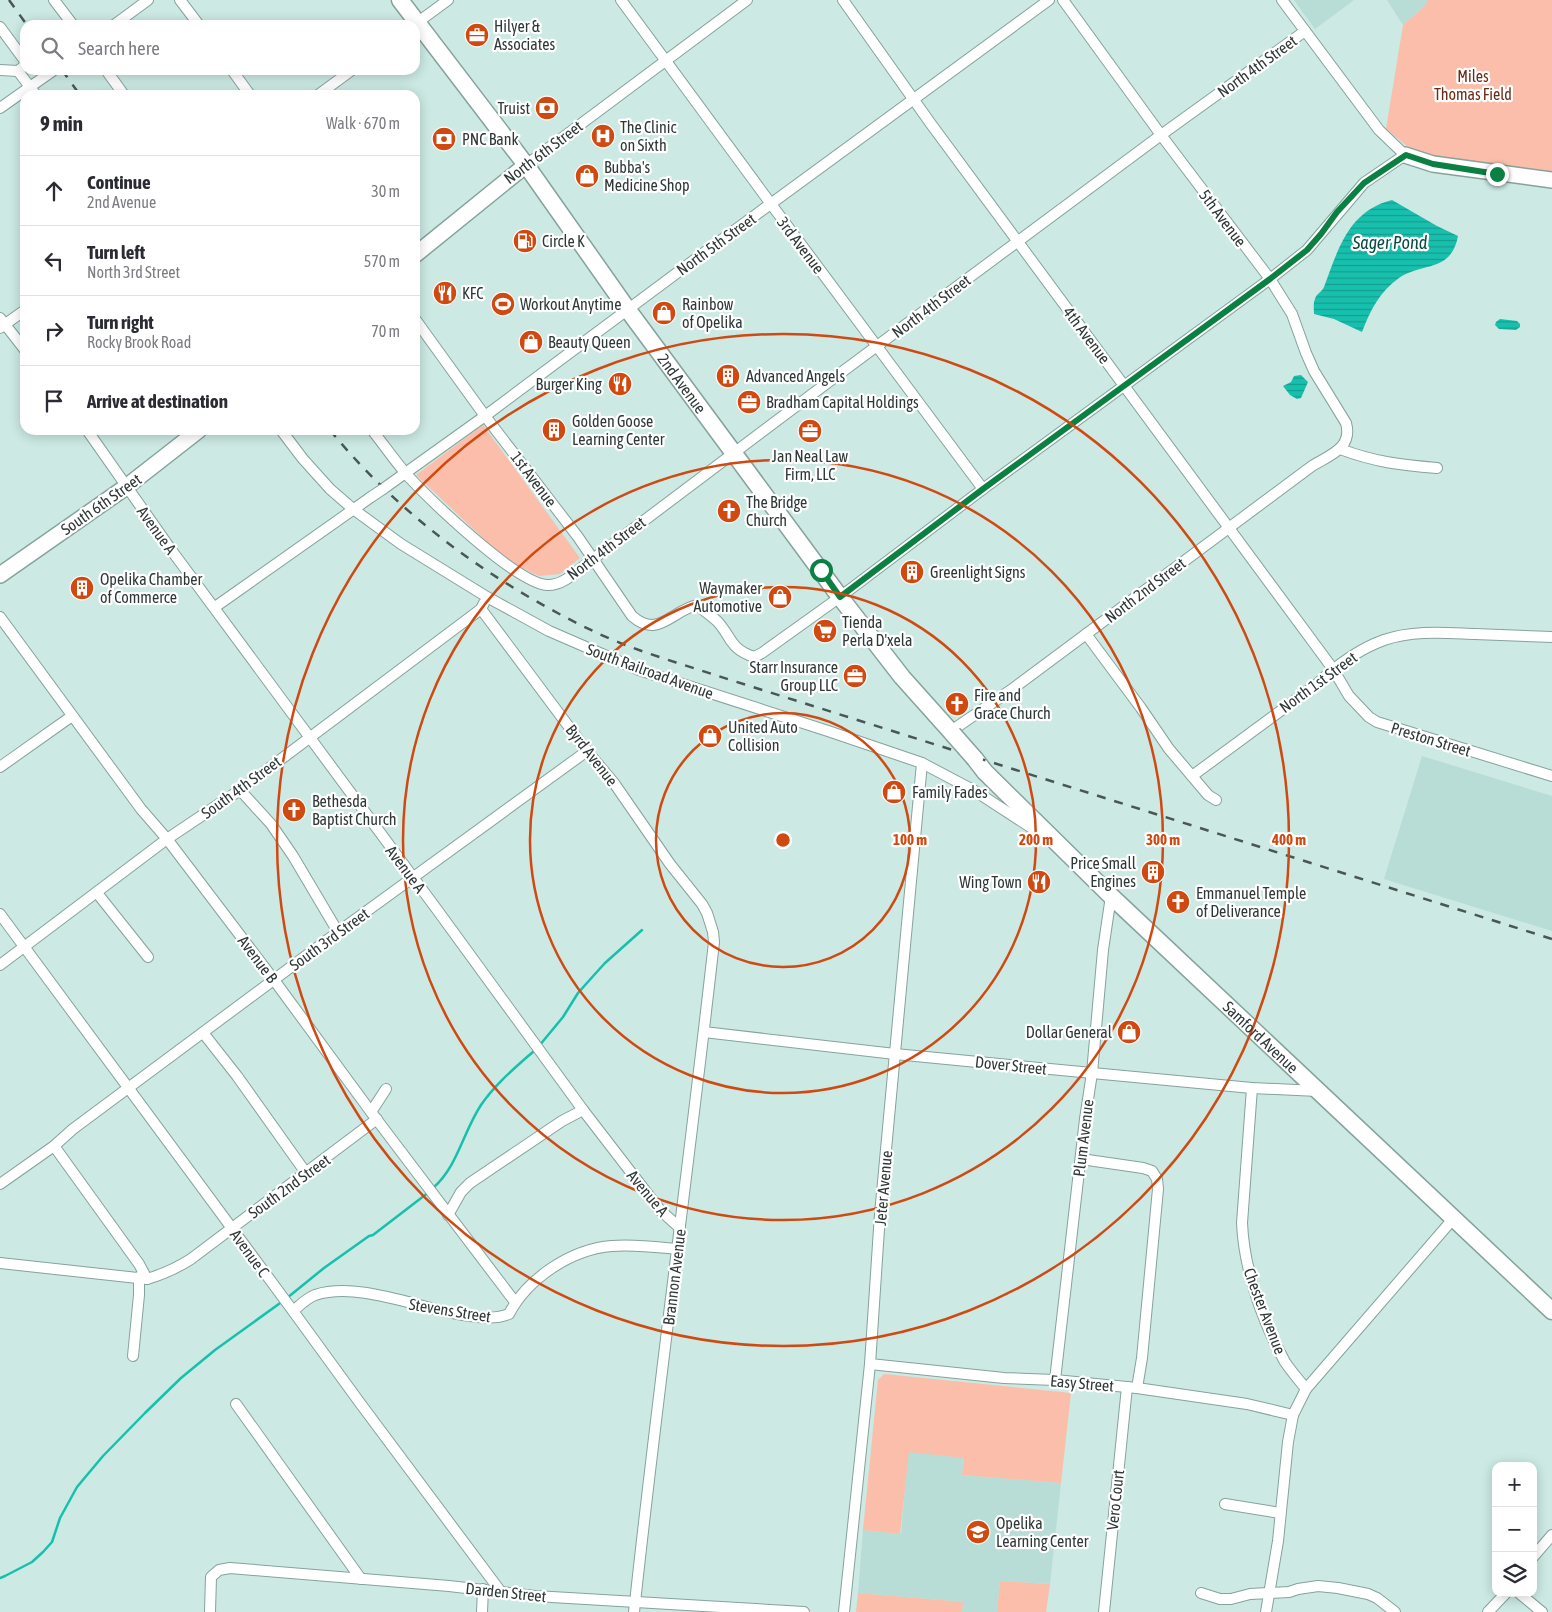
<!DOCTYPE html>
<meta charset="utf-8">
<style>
:root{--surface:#fff;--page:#f7f7f7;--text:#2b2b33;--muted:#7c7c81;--line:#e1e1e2}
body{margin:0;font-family:"Asap Condensed",sans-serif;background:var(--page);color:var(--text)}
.controls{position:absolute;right:15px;bottom:15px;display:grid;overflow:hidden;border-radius:10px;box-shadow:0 2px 12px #0003}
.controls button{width:45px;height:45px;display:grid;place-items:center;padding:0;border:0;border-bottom:1px solid var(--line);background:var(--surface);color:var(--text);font:25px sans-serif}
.stop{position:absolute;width:15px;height:15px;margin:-11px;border:4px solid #0b8043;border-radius:50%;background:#fff}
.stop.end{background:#0b8043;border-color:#fff;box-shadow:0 1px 5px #0008}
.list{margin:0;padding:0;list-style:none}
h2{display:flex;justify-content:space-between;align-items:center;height:65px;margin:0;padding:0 20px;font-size:21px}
h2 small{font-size:16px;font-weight:400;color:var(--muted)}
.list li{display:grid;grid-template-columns:32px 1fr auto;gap:15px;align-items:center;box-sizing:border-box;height:70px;padding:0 20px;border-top:1px solid var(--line)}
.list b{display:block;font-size:19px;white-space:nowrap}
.list p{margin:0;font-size:16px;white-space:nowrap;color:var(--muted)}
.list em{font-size:16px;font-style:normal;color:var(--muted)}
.icon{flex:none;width:28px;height:28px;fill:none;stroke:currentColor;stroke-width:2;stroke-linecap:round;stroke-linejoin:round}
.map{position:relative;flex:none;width:1552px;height:1612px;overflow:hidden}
.search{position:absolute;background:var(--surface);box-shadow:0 2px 12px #0003;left:20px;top:20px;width:400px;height:55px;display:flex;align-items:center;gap:12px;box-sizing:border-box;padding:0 18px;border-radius:15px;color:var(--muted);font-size:19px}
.panel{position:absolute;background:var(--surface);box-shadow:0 2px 12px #0003;left:20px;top:90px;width:400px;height:345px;border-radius:15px}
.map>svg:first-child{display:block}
.built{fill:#b7ddd6}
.green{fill:#fabeaa}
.water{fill:url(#water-rules)}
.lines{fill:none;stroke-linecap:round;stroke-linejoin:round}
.stream{stroke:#17c0ad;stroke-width:2.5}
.street-casing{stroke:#86a29c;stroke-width:12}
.secondary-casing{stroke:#86a29c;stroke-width:18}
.primary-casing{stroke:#86a29c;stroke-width:19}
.street{stroke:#fff;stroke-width:10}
.secondary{stroke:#fff;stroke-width:15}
.primary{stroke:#fff;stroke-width:16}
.rail{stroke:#495754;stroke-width:2.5;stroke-dasharray:9 9;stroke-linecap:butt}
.street-bridge-casing{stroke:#86a29c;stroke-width:12;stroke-linecap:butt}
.primary-bridge-casing{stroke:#86a29c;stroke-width:19;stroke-linecap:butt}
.street-bridge{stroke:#fff;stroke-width:10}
.primary-bridge{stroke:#fff;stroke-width:16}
.route{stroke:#0b8043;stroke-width:6}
.ring{fill:none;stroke:#d04911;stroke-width:2.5}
.labels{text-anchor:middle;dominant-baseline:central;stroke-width:4.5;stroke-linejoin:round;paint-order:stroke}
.poi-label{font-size:16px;fill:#2e3937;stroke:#fff;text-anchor:start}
.street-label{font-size:16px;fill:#2e3937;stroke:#fff}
.park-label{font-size:16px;fill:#692c16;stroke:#fff}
.water-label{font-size:18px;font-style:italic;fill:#084a42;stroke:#fff}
.centre{fill:#d04911;stroke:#fff;stroke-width:2.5}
.ring-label{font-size:15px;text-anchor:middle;font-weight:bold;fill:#d04911;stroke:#fff;stroke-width:4.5;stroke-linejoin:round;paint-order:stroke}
</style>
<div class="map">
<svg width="1552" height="1612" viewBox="0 0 1552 1612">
<defs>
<pattern id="water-rules" width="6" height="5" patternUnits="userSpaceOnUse" patternTransform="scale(1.25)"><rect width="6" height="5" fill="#17c0ad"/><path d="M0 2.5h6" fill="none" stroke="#159d8e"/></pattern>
</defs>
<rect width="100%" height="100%" fill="#cce9e3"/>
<!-- built -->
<g class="built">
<polygon points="1294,0 1354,0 1315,29"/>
<polygon points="1387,0 1427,0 1426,5 1403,25"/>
<polygon points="1422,756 1552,796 1552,931 1384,879"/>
<polygon points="908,1451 964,1458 962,1475 1061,1483 1050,1584 1000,1581 997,1612 962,1612 963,1602 858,1593 863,1530 901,1534"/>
</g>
<!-- green -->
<g class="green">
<polygon points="1427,0 1552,0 1552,174 1428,158 1408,147 1386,129 1403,25 1426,5"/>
<polygon points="483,425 580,558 560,574 539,576 507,561 416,475"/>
<polygon points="884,1374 1071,1393 1061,1483 962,1475 964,1458 909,1452 900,1534 863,1530 878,1380"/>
<polygon points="1000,1581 1050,1584 1046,1612 997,1612"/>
<polygon points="858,1593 963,1602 962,1612 856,1612"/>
</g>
<!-- water -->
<g class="water">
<path d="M1392 200 1437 226 1458 236C1451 273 1422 262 1399 278 1380 291 1370 311 1362 332L1334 319 1314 314C1314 310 1313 303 1315 299 1316 294 1322 292 1324 287 1338 250 1348 211 1392 200Z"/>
<polygon points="1500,319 1517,321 1520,324 1520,327 1516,330 1499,329 1495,325 1496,322"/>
<polygon points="1301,375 1308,382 1301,398 1297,399 1290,395 1283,386 1291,382 1294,376"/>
</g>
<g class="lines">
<!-- stream -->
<g class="stream">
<polyline points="539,1046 563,1017 578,993 595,974 605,963 642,930"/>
<path d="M433 1188C458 1166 463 1132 481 1105 495 1084 516 1067 535 1050"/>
<polyline points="287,1298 324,1268 369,1236 373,1235 429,1192"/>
<polyline points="0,1578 5,1576 32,1562 43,1552 52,1542 60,1518 77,1487 103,1456 145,1413 181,1378 215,1350 283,1301"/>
</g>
<!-- street casing -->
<g class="street-casing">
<g id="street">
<polyline points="54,0 73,25"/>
<polyline points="180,0 199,25"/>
<polyline points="621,0 771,204 983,489"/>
<polyline points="843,0 931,124 1333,669 1349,696 1369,717 1377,722 1552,776"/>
<polyline points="114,25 148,0"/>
<polyline points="414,25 448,0"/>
<polyline points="0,27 25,61 24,66 18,71 0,70"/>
<polyline points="106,70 124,95"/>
<polyline points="232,70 250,95"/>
<polyline points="18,71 36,95"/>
<polyline points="318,95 352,70"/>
<polyline points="0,108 54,70"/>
<polyline points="526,165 747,0"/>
<polyline points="0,318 25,350"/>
<path d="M415 319 485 416 578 537 632 616C658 639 671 611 697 605 702 609 714 618 718 622 732 638 730 649 754 657L762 653 840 597 983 489 1270 279 1307 250 1364 183 1405 155 1379 130 1282 0"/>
<polyline points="0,328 25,310"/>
<polyline points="87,430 172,551 438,911 583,1110 660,1210 680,1228"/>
<polyline points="281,430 303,459 330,489 353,509 401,544 487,597 549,631 639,670 828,731 922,763 975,791 1038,832"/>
<path d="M372 430C384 445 395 461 407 475 430 500 516 583 547 585 564 586 580 568 593 559L811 395 1161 135 1305 31"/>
<path d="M1340 449C1375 462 1400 465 1437 468"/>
<polyline points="383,489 485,416 705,252 1049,0"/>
<polyline points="215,607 371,497"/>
<path d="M481 609 587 751 614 783 670 864 702 904 707 913 713 932 714 942C689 1166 658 1388 634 1612"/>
<polyline points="0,617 141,809 167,839 274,980 371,1112 515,1302"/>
<polyline points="1086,634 1141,708 1169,749 1208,795 1216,800"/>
<path d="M951 731 1011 690 1312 466C1330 455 1353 448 1346 423L1314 371 1306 353 1292 314 1270 279 1161 135 1063 0"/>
<polyline points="0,767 72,716"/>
<path d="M1192 776 1317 684C1337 665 1359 649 1384 640 1414 630 1445 633 1475 634 1501 635 1526 636 1552 637"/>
<polyline points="240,790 271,824 293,856 338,932"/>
<polyline points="97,893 148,957"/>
<polyline points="0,914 293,1311 360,1403 501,1592"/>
<polyline points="0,965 167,839 240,790 481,609 484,603"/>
<polyline points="704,1032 895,1054 1092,1073 1252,1088 1318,1091"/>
<polyline points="204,1034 237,1076 306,1173"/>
<path d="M1252 1088 1242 1223C1244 1269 1262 1321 1285 1362 1291 1371 1299 1380 1306 1389L1293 1415 1288 1442 1278 1541 1266 1612"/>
<polyline points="371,1112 386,1089"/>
<polyline points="54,1146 139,1264 147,1279"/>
<polyline points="1081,1159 1143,1168 1152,1171 1157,1179 1158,1189 1142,1358 1137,1388"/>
<polyline points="0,1184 54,1146 73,1129 338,932 587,751"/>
<polyline points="448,1215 461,1192 470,1183 562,1121 583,1110"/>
<path d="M0 1263 147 1279C164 1274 177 1268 191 1259L377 1119"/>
<path d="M293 1311C300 1305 307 1298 315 1295 358 1281 418 1308 463 1315 479 1317 494 1320 509 1314 527 1279 571 1249 612 1246 633 1244 656 1247 677 1249"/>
<polyline points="133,1356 139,1295 139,1277"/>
<polyline points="870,1364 1004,1378 1055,1380 1137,1388 1247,1404 1293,1415"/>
<polyline points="1055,1380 1085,1119 1092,1073 1103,950 1111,896"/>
<polyline points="1306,1389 1453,1219"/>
<polyline points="236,1404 361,1579"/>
<polyline points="1225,1504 1280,1513"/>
<polyline points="1533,1557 1552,1535"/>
<polyline points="1201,1593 1220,1599 1231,1599 1250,1594 1289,1592 1298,1589 1318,1586 1338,1588 1368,1594 1377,1598 1395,1612"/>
<polyline points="1519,1593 1542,1612"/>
<polyline points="210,1612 211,1577 219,1570 230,1568 449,1586 535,1596 804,1612"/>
<polyline points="482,1612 483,1589"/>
<polyline points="844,1612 870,1364 880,1214 922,763"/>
<polyline points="1104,1612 1127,1387"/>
<polyline points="1488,1612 1506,1593"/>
</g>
</g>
<!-- secondary casing -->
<g class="secondary-casing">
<g id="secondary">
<polyline points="1405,155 1433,164 1552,180"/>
<polyline points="415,255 526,165"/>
<polyline points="0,575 126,487 199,430"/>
</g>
</g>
<!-- primary casing -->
<g class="primary-casing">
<g id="primary">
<path id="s1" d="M400 0 526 165 628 310 840 597 902 677 953 734"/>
<path id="s2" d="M975 759 985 772 1111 896 1552 1311"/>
</g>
</g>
<!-- street -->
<use href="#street" class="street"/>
<!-- secondary -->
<use href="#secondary" class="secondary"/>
<!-- primary -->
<use href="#primary" class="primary"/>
<!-- rail -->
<g class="rail">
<polyline points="9,0 27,25"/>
<polyline points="62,70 80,95"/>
<path d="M330 430C400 516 493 583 593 631 632 650 676 662 718 676L1552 939"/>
</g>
<!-- street-bridge casing -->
<g class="street-bridge-casing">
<polyline id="street-bridge" points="371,497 383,489"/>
</g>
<!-- primary-bridge casing -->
<g class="primary-bridge-casing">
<polyline id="primary-bridge" points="953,734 975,759"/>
</g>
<!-- street-bridge -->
<use href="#street-bridge" class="street-bridge"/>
<!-- primary-bridge -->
<use href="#primary-bridge" class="primary-bridge"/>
</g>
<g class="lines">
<!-- route -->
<polyline class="route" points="821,570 840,597 983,489 1270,279 1307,250 1321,234 1337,212 1364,183 1406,155 1433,164 1497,174"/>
</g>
<!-- distance rings -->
<g class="ring">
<circle cx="783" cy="840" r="127"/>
<circle cx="783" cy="840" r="253"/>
<circle cx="783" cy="840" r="380"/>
<circle cx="783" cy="840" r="506"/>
</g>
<!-- icons -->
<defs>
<g id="office-disc" transform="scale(1.25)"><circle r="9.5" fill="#d04911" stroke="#fff"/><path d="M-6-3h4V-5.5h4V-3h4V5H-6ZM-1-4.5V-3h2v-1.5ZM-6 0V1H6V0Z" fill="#fff"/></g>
<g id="bank-disc" transform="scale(1.25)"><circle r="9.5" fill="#d04911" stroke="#fff"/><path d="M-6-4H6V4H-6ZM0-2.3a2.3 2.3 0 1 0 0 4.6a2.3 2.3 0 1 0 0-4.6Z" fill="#fff"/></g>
<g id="hospital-disc" transform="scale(1.25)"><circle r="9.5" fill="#d04911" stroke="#fff"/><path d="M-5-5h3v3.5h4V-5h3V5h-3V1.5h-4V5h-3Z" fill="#fff"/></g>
<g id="shop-disc" transform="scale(1.25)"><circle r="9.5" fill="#d04911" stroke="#fff"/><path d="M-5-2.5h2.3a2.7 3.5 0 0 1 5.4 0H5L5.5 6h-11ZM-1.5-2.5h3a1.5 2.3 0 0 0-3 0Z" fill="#fff"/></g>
<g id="fuel-disc" transform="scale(1.25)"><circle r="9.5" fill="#d04911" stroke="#fff"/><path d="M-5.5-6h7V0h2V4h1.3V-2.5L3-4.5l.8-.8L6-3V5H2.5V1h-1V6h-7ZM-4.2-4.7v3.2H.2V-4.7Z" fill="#fff"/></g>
<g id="restaurant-disc" transform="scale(1.25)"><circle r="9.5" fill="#d04911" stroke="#fff"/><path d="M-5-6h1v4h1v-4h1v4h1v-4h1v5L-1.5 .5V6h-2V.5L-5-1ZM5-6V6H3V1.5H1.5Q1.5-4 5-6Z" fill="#fff"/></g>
<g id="stadium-disc" transform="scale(1.25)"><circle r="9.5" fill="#d04911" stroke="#fff"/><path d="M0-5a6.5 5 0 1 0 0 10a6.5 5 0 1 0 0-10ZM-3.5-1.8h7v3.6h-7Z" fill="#fff"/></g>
<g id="building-disc" transform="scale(1.25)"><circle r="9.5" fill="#d04911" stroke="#fff"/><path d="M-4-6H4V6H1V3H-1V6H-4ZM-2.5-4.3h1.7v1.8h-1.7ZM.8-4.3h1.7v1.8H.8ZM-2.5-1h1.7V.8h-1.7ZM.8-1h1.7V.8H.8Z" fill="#fff"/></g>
<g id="church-disc" transform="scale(1.25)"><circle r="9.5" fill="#d04911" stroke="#fff"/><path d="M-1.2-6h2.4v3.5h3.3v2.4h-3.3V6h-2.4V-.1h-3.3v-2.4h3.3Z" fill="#fff"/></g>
<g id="supermarket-disc" transform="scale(1.25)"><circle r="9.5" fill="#d04911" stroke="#fff"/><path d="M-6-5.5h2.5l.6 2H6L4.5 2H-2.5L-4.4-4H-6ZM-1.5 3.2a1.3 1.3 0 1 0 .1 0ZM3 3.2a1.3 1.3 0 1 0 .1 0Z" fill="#fff"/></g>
<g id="school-disc" transform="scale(1.25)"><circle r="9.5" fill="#d04911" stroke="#fff"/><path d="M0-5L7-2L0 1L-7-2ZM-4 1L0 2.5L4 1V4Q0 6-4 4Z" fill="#fff"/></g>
</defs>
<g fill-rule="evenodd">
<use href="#office-disc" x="477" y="35"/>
<use href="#bank-disc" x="547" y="108"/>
<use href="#hospital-disc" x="603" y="136"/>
<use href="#bank-disc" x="444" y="139"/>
<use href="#shop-disc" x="587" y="176"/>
<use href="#fuel-disc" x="525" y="241"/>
<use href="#restaurant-disc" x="445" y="293"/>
<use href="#stadium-disc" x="503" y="304"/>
<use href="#shop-disc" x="664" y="313"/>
<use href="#shop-disc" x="531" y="342"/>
<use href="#building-disc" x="728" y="376"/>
<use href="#restaurant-disc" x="620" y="384"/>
<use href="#office-disc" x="749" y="402"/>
<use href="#building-disc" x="554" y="430"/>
<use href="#office-disc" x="810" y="431"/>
<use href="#church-disc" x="729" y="511"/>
<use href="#building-disc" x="912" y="572"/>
<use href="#building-disc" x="82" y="588"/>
<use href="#shop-disc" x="780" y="597"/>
<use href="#supermarket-disc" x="825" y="631"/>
<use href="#office-disc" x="855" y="676"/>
<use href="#church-disc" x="957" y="704"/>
<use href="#shop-disc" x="710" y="736"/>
<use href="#shop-disc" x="894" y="792"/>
<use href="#church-disc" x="294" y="810"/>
<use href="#building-disc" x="1153" y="872"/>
<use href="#restaurant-disc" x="1039" y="882"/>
<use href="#church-disc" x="1178" y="902"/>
<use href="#shop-disc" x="1129" y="1032"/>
<use href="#school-disc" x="978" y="1532"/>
</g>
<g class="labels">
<!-- poi labels -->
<g class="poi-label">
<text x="494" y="26">Hilyer &amp;<tspan x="494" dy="18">Associates</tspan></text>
<text x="530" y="108" text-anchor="end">Truist</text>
<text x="620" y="127">The Clinic<tspan x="620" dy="18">on Sixth</tspan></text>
<text x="462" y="139">PNC Bank</text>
<text x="604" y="167">Bubba's<tspan x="604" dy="18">Medicine Shop</tspan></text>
<text x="542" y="241">Circle K</text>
<text x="462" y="293">KFC</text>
<text x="520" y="304">Workout Anytime</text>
<text x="682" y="304">Rainbow<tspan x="682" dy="18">of Opelika</tspan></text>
<text x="548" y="342">Beauty Queen</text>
<text x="746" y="376">Advanced Angels</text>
<text x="602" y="384" text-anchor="end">Burger King</text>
<text x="766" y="402">Bradham Capital Holdings</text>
<text x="572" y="421">Golden Goose<tspan x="572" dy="18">Learning Center</tspan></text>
<text x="810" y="456" text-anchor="middle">Jan Neal Law<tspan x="810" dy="18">Firm, LLC</tspan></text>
<text x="746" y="502">The Bridge<tspan x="746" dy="18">Church</tspan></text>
<text x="930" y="572">Greenlight Signs</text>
<text x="100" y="579">Opelika Chamber<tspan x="100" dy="18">of Commerce</tspan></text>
<text x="762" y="588" text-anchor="end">Waymaker<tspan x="762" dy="18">Automotive</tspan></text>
<text x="842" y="622">Tienda<tspan x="842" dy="18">Perla D'xela</tspan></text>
<text x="838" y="667" text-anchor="end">Starr Insurance<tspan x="838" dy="18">Group LLC</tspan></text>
<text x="974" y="695">Fire and<tspan x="974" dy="18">Grace Church</tspan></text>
<text x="728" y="727">United Auto<tspan x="728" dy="18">Collision</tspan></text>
<text x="912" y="792">Family Fades</text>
<text x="312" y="801">Bethesda<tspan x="312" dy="18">Baptist Church</tspan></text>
<text x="1136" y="863" text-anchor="end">Price Small<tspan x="1136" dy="18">Engines</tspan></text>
<text x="1022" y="882" text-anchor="end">Wing Town</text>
<text x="1196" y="893">Emmanuel Temple<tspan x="1196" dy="18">of Deliverance</tspan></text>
<text x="1112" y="1032" text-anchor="end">Dollar General</text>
<text x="996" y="1523">Opelika<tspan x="996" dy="18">Learning Center</tspan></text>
</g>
<!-- street labels -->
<g class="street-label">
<text transform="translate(1257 66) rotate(-36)">North 4th Street</text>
<text transform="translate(543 152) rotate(-37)">North 6th Street</text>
<text transform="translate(1223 218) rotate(53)">5th Avenue</text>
<text transform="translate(716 244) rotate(-36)">North 5th Street</text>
<text transform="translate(801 245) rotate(53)">3rd Avenue</text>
<text transform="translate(931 306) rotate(-37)">North 4th Street</text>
<text transform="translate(1087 335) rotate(53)">4th Avenue</text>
<text stroke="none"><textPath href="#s1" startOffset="476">2nd Avenue</textPath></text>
<text transform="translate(534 479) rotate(53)">1st Avenue</text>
<text transform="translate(101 504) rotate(-35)">South 6th Street</text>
<text transform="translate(157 530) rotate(54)">Avenue A</text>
<text transform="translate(606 548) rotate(-37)">North 4th Street</text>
<text transform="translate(1145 590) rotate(-37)">North 2nd Street</text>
<text transform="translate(650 671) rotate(20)">South Railroad Avenue</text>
<text transform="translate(1318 682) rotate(-36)">North 1st Street</text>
<text transform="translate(1431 739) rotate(17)">Preston Street</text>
<text transform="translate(592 755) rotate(52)">Byrd Avenue</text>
<text transform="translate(241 787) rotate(-36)">South 4th Street</text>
<text transform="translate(406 869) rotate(53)">Avenue A</text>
<text transform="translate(329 939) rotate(-36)">South 3rd Street</text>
<text transform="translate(258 959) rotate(53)">Avenue B</text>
<text stroke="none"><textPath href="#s2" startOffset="399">Samford Avenue</textPath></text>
<text transform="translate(1011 1065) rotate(6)">Dover Street</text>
<text transform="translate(1083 1138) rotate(-83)">Plum Avenue</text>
<text transform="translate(289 1186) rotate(-36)">South 2nd Street</text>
<text transform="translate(883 1188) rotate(-85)">Jeter Avenue</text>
<text transform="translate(648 1193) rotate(50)">Avenue A</text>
<text transform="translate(250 1253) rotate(54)">Avenue C</text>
<text transform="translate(674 1277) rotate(-83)">Brannon Avenue</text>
<text transform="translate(450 1310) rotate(9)">Stevens Street</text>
<text transform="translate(1265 1311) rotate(69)">Chester Avenue</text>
<text transform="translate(1082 1383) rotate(5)">Easy Street</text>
<text transform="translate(1115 1500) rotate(-84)">Vero Court</text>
<text transform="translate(506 1592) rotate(6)">Darden Street</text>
</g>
<!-- park labels -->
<g class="park-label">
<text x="1473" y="76">Miles<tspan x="1473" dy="18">Thomas Field</tspan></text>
</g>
<!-- water labels -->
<g class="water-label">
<text x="1390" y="242">Sager Pond</text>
</g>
</g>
<circle cx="783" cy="840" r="8" class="centre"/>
<g class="ring-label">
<text x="910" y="845">100 m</text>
<text x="1036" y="845">200 m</text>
<text x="1163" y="845">300 m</text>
<text x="1289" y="845">400 m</text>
</g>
</svg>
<div class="controls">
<button>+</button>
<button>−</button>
<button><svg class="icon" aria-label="layers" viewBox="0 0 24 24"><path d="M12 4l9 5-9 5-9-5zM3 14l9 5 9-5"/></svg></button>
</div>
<div class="stop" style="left:821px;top:570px"></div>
<div class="stop end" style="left:1497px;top:174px"></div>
<div class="search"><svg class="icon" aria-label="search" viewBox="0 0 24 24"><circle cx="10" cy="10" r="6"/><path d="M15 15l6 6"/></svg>Search here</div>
<section class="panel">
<h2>9 min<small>Walk · 670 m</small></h2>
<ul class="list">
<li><svg class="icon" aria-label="ahead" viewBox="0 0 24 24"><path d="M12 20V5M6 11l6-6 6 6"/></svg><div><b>Continue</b><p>2nd Avenue</p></div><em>30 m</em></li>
<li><svg class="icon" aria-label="left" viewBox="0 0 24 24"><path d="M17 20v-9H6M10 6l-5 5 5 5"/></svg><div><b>Turn left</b><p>North 3rd Street</p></div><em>570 m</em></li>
<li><svg class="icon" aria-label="right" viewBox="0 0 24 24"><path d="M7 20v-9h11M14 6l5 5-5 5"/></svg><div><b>Turn right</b><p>Rocky Brook Road</p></div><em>70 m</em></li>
<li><svg class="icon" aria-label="arrive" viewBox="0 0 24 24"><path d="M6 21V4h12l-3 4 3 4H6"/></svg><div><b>Arrive at destination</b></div></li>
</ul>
</section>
</div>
